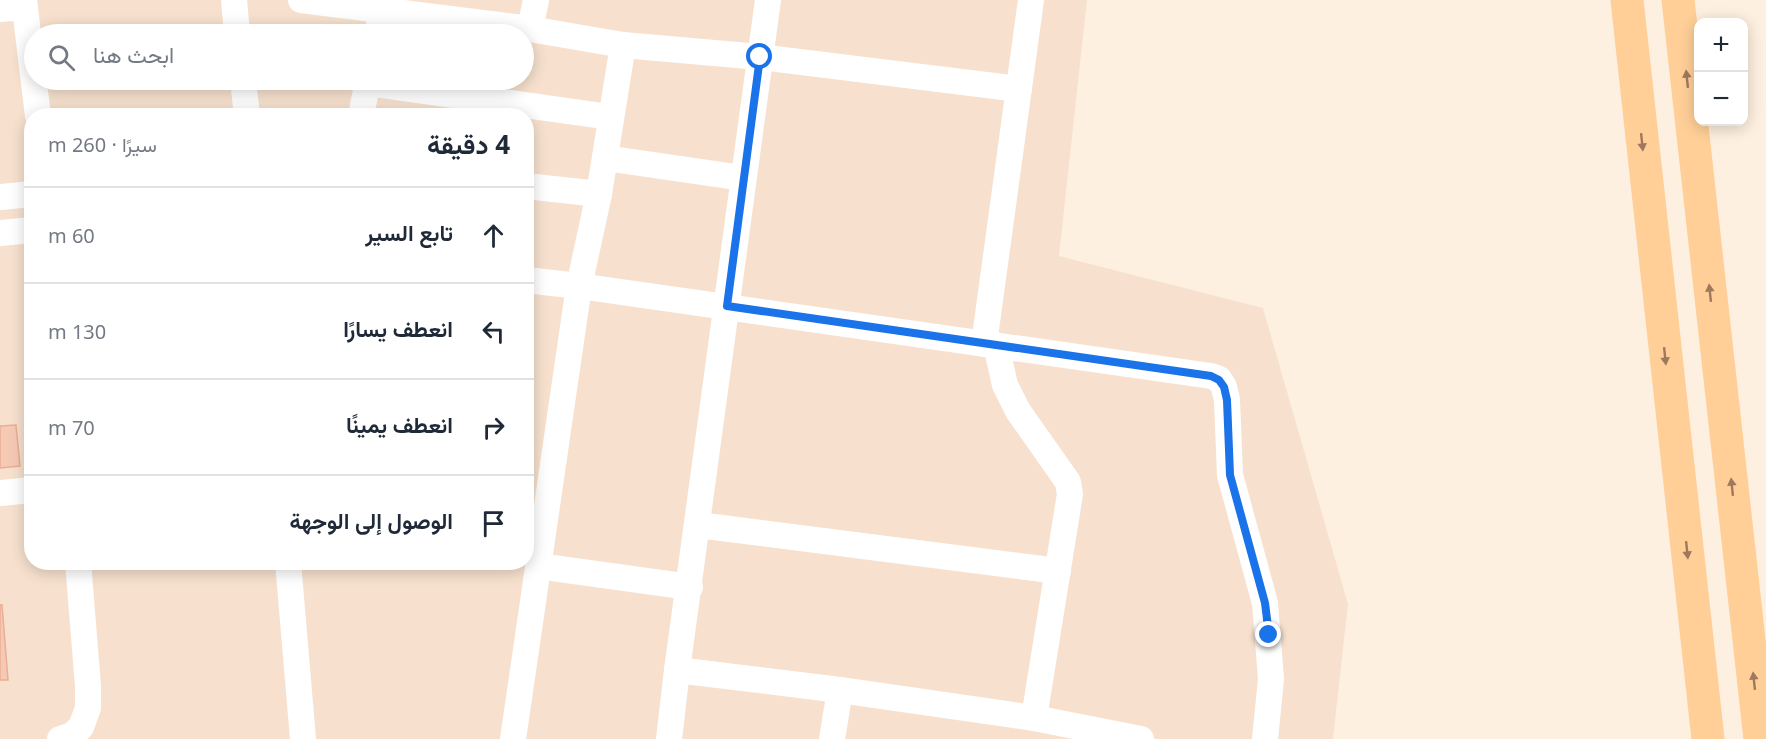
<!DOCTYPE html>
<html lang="ar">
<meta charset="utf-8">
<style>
:root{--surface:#fff;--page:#f6f6f7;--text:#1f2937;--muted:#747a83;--line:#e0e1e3}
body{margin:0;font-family:"Noto Sans",Vazirmatn,sans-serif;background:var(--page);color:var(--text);direction:rtl}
.controls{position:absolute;right:18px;top:18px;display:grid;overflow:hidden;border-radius:12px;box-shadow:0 3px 15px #0003}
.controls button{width:54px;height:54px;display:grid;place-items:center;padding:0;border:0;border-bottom:2px solid var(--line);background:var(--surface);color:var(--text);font:30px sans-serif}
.stop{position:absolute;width:18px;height:18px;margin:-14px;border:4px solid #1a73e8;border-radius:50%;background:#fff}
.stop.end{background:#1a73e8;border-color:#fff;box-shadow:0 2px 6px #0008}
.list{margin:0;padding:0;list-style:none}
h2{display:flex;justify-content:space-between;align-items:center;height:78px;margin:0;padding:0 24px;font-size:26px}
h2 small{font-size:20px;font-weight:400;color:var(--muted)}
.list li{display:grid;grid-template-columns:39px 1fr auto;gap:18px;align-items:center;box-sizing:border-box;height:96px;padding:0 24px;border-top:2px solid var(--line)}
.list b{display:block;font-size:22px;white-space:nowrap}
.list em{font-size:20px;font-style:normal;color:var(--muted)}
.icon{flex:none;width:33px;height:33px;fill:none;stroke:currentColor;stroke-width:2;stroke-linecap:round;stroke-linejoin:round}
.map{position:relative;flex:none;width:1766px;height:739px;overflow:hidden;direction:ltr}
.search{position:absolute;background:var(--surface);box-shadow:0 3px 15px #0003;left:24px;top:24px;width:510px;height:66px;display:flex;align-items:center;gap:15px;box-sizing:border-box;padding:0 21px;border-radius:33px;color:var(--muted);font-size:22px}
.panel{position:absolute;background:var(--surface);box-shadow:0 3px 15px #0003;left:24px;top:108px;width:510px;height:462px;border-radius:24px;direction:rtl}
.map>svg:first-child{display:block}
.residential{fill:#f7e1ce;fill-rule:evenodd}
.building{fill:#f6c9b5;stroke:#ebad94;stroke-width:1.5}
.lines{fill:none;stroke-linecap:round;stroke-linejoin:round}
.minor{stroke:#fff;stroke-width:26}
.major{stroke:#ffcf97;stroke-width:33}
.oneway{fill:#a0785e}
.route{stroke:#1a73e8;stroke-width:8}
</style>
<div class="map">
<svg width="1766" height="739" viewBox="0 0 1766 739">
<rect width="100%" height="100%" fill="#fef0e0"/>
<!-- residential -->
<path class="residential" d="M0 0H1087L1059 256 1263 308 1348 604 1333 739H0ZM34 34H524V80H34ZM32 116H526V562H32Z"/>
<!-- building -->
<g class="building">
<polygon points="16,425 20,466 0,468 0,426"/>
<polygon points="0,605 2,605 8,680 0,680"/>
</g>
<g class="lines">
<!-- minor -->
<g class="minor">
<polyline points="24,0 38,116"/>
<polyline points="234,0 237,34"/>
<polyline points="301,0 530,29 623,45 760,57 1019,89"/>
<polyline points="0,9 25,7"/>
<polyline points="530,29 536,0"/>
<polyline points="377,34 382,10"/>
<polyline points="243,80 247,116"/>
<polyline points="367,83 610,117"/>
<polyline points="361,116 368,80"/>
<polyline points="605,158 743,178"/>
<polyline points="526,186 599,194"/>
<polyline points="0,197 32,194"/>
<polyline points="0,233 32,230"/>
<polyline points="526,280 579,286 1211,376 1219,379 1224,387 1227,400 1230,475 1265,603 1271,679 1265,739"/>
<polyline points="984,344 1031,0"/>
<polyline points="996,345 1005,385 1018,411 1068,482 1070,494 1034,718"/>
<polyline points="0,493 32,490"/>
<polyline points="698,525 1058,571"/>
<polyline points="288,562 303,739"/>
<polyline points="538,566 690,587"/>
<polyline points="677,670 768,0"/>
<polyline points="60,739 72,735 81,727 88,708 88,686 78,562"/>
<polyline points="513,739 579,286 599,194 623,45"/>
<polyline points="669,739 677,670 840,690 1034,718 1141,739"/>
<polyline points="832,739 840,690"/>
</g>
<!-- major -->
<g class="major">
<polyline points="1627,0 1708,739"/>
<polyline points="1678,0 1760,739"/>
</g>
</g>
<!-- one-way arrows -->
<defs><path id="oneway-solid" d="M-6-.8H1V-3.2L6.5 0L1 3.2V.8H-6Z" transform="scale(1.5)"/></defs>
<g class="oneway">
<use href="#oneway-solid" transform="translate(1687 79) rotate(-96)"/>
<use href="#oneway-solid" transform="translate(1642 142) rotate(84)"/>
<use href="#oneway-solid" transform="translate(1710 293) rotate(-96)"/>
<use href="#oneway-solid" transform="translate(1665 356) rotate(84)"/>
<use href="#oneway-solid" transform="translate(1732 487) rotate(-96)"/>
<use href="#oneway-solid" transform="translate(1687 550) rotate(84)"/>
<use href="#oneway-solid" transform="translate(1754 681) rotate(-96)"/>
</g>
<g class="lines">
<!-- route -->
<polyline class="route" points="760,57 727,306 1211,376 1219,380 1224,387 1227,400 1230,475 1265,603 1269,635"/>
</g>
</svg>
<div class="controls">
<button>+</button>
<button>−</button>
</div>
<div class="stop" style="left:760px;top:57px"></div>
<div class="stop end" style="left:1269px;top:635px"></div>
<div class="search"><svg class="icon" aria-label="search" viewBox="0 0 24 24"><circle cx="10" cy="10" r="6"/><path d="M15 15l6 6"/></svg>ابحث هنا</div>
<section class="panel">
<h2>4 دقيقة<small>سيرًا · 260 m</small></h2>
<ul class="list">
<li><svg class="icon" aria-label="ahead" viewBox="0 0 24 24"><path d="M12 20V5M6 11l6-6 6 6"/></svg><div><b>تابع السير</b></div><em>60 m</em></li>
<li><svg class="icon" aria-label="left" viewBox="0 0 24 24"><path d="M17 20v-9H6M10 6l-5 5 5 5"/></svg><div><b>انعطف يسارًا</b></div><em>130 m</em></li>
<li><svg class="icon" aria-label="right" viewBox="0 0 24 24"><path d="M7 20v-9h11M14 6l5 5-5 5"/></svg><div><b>انعطف يمينًا</b></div><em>70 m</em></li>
<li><svg class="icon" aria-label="arrive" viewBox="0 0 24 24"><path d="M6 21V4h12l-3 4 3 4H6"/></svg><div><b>الوصول إلى الوجهة</b></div></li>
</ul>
</section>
</div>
